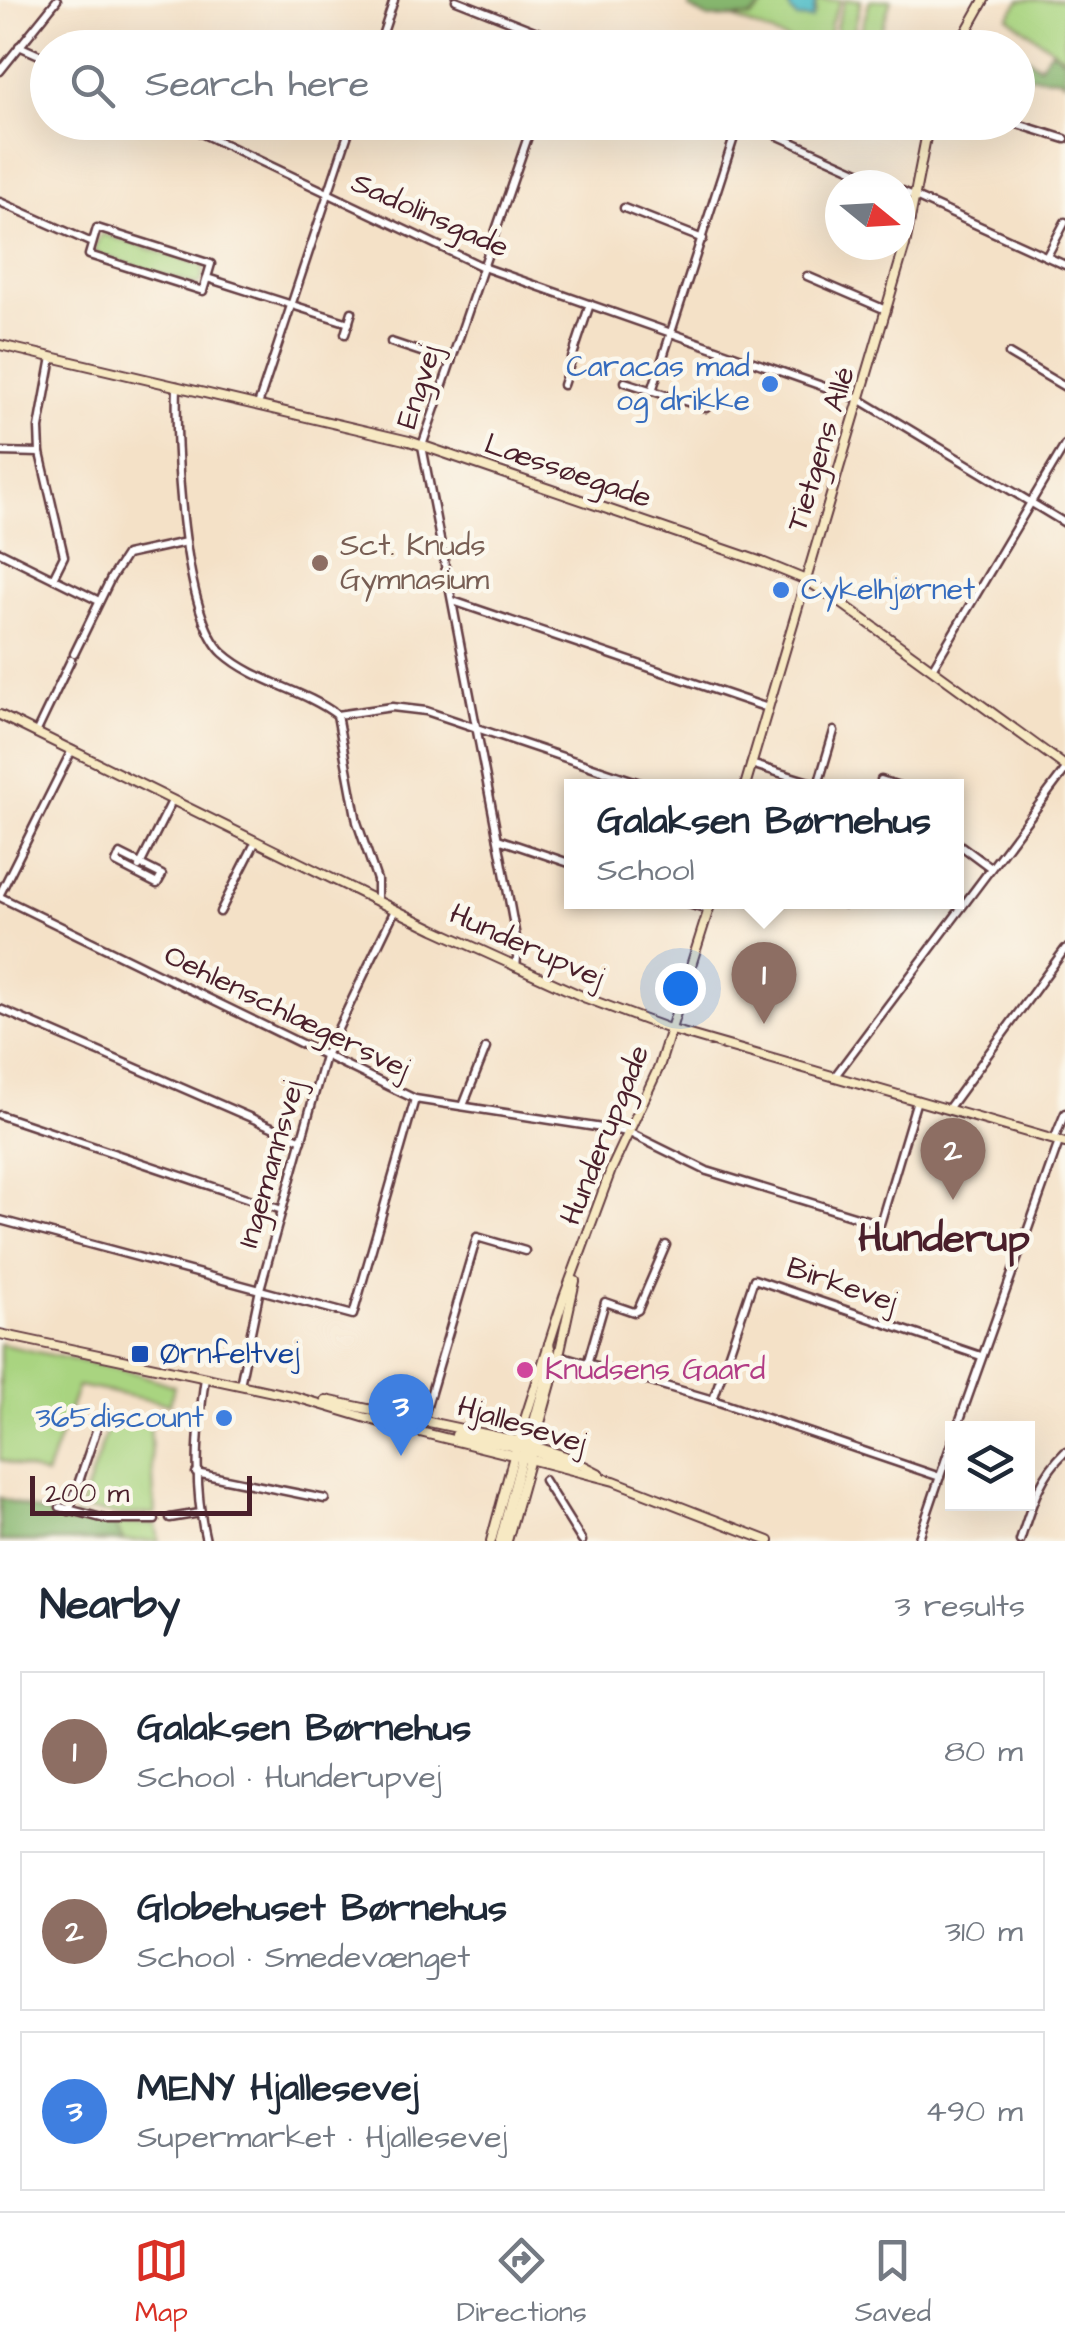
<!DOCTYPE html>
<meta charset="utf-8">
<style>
:root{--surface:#fff;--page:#f2f2f3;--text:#1f2937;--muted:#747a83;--line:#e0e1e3;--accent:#d93025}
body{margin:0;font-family:"Architects Daughter",sans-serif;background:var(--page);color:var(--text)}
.controls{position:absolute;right:30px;bottom:30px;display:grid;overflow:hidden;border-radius:0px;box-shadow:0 10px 40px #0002}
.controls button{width:90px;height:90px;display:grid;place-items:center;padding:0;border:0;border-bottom:2px solid var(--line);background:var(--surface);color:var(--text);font:50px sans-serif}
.compass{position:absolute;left:825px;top:170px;width:90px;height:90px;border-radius:50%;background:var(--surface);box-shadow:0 10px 40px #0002;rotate:108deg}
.scale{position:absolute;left:30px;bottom:25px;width:222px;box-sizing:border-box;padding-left:10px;border:5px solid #4a1f2b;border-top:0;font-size:28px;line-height:35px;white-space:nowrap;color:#4a1f2b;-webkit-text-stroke:8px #fbf7ec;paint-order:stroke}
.you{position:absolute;left:680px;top:988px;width:35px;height:35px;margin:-25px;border:8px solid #fff;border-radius:50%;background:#1a73e8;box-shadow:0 0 0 15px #1a73e833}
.badge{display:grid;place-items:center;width:65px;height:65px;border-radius:50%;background:var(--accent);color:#fff;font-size:32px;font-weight:700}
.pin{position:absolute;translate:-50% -82px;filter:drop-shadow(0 2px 5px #0008)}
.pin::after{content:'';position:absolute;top:52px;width:35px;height:30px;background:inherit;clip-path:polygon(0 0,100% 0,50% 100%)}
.popup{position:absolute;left:564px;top:779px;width:400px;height:130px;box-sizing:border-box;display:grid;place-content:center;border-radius:0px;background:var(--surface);filter:drop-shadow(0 2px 8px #0005);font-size:32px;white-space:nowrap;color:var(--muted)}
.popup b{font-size:38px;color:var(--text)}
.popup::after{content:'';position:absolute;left:50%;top:100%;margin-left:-20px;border:20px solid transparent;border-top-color:var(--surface)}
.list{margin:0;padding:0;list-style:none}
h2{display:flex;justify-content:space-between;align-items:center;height:130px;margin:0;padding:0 40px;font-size:42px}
h2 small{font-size:32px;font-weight:400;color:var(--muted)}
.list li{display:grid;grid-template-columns:65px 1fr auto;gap:30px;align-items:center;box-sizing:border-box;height:160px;margin:0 20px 20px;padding:0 20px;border:2px solid var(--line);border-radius:0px}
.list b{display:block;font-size:38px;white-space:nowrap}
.list p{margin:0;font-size:32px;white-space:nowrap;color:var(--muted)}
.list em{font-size:32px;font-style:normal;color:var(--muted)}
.icon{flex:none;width:55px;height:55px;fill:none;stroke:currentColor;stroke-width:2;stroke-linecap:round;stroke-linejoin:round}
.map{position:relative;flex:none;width:1065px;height:1541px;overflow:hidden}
.search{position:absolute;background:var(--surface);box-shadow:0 10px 40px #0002;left:30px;right:30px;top:30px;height:110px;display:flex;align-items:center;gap:25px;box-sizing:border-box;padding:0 35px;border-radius:55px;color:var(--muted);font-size:38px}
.sheet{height:670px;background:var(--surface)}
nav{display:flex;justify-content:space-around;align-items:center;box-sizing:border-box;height:140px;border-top:2px solid var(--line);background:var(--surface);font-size:28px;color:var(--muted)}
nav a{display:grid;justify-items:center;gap:5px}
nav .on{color:var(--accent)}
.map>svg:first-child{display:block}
.green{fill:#a9d480;stroke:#7a7a56;stroke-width:2.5}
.forest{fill:#86b66e;stroke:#686a4c;stroke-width:2.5}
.water{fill:#4fbdc7;stroke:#4c6e79;stroke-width:2.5}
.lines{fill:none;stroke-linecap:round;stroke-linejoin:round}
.street-casing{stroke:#643c42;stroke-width:11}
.secondary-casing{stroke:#643c42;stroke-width:12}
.street{stroke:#fff;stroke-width:6}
.secondary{stroke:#f7e9c3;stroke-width:8}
.shop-dot{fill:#3f7fe0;stroke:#fbf7ec;stroke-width:4}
.education-dot{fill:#8d6e63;stroke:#fbf7ec;stroke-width:4}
.transit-dot{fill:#1a4fb4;stroke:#fbf7ec;stroke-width:4}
.hotel-dot{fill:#d1479c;stroke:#fbf7ec;stroke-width:4}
.labels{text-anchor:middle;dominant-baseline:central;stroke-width:9;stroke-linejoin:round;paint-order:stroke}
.street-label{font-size:30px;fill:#4a1f2b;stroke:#fbf7ec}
.shop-label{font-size:30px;fill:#366cbe;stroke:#fbf7ec;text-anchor:end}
.education-label{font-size:30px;fill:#785e54;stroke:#fbf7ec;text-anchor:start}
.transit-label{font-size:30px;fill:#164399;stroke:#fbf7ec;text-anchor:start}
.hotel-label{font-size:30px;fill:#b23c85;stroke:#fbf7ec;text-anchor:start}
.district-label{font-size:40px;font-weight:bold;fill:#4a1f2b;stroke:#fbf7ec}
</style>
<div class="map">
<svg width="1065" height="1541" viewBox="0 0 1065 1541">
<rect width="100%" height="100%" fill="#fbf7ec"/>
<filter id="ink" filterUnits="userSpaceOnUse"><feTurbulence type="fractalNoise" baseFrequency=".01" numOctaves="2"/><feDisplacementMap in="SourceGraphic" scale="20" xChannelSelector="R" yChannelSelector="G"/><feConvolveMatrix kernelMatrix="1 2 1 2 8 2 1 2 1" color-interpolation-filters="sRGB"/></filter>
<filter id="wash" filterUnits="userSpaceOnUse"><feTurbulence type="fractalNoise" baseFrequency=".0048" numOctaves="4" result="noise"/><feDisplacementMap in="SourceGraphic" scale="40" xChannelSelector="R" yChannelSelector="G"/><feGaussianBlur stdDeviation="2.25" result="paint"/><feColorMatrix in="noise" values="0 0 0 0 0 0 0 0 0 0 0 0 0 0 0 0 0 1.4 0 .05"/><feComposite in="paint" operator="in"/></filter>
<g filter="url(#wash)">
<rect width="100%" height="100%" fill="#f4e1c7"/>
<!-- green -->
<g class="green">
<polygon points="770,0 792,0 789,7 815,14 816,0 841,0 831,23 828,47 805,47 733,18 751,17"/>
<polygon points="845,0 861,0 854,30 861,31 870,0 891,0 876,47 837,47 841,43 836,26"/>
<polygon points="1020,0 1065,0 1065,58 1008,17"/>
<polygon points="103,234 204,266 202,281 197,285 99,255 94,250 100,235"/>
<polygon points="0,1344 136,1373 174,1386 170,1404 78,1386 46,1475 0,1460"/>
<polygon points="112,1415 150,1421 155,1514 119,1515 80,1509"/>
<polygon points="0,1498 72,1522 74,1516 114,1524 156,1524 159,1541 0,1541"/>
</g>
<!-- forest -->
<g class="forest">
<polygon points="691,0 770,0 751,17 709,18 689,8"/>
<polygon points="1051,50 1065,60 1065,82 1059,78 1018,76 1018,51 1039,66"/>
<polygon points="0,1498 72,1522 74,1516 116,1527 123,1541 0,1541"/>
</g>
<!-- water -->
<polygon class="water" points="792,0 816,0 812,19 797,18 789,8"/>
</g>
<g filter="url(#ink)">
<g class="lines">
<!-- street casing -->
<g class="street-casing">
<g id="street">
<polyline points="456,0 578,48"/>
<polyline points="19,46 48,59"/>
<path d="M179 48C206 35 234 38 260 48"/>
<polyline points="378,48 394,0"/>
<polyline points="0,71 57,0"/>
<polyline points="178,122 483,267 859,399 1065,523"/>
<polyline points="747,122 888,185"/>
<polyline points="1011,122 1065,139"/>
<polyline points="900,190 1065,265"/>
<polyline points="0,202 92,243"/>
<polyline points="624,208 703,239"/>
<polygon points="97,228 211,264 203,291 89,255"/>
<polyline points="1048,254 1065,222"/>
<polyline points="807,276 886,310"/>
<polyline points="207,278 349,323"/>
<polyline points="345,334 352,312"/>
<polyline points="391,342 451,362"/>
<polyline points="1009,354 1065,387"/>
<polyline points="52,357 39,428 40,453 64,556 53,578"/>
<polyline points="625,382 706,408"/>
<polyline points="563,385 590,304"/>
<path d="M177 386C175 442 182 615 223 653 255 682 303 689 337 715L357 822 377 880V901"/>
<polyline points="652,391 739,122"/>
<polyline points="258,405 352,122"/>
<polyline points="0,452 40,453"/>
<polyline points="0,552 99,601"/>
<polyline points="453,601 768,708"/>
<polyline points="74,654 111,578 126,555 186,542"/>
<polyline points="932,669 1065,445"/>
<polyline points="337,715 392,707 426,711 649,786"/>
<polyline points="36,733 71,660"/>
<polyline points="751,764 819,785"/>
<polyline points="881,780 899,786"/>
<polyline points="818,785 834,731"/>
<polyline points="498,839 572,864"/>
<polyline points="956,842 991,868"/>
<polygon points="120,854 162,875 157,884 116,863"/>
<polyline points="139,867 172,801"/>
<polyline points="0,894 72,750"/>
<polyline points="0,897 415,1099 628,1132 707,1171 880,1224 917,1100"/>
<polyline points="682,902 708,910"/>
<polyline points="832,902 845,904"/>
<polyline points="220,912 256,841"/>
<polyline points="516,967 518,948 502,861 422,446 533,122"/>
<polyline points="0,1009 302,1140"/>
<polyline points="835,1076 1065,770"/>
<polyline points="463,1106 486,1048"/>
<polyline points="948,1109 1065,949"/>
<polyline points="0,1115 282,1210"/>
<polyline points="1054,1140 1065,1113"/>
<polyline points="0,1220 353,1315 415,1099"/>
<polyline points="559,1355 713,1400 940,1477"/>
<polyline points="587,1364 605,1302 634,1312 638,1310 666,1245"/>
<path d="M205 1378C197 1433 193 1486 206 1541"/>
<polyline points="240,1385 260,1289 325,1056 395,910"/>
<polyline points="713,1400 754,1279 981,1356"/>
<polyline points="422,1423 477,1237 525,1251"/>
<polyline points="957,1428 1059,1142"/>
<polyline points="196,1473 325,1499"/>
<polyline points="544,1480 582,1541"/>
<polyline points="60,1507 109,1520 155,1520"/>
<polyline points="69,1511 100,1419"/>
<polyline points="170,1518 200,1513"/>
<polyline points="918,1541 952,1441"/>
<path d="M1020 1541C1031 1507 1039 1477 1065 1452"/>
</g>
</g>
<!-- secondary casing -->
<g class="secondary-casing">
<g id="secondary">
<polyline points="957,48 984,0"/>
<polyline points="0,345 409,441 762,562 806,580 837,600 1065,766"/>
<polyline points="0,715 434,929 586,998 672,1030 1065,1143"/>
<polyline points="745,786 905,245 929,122"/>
<polyline points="0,1334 296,1397 380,1422 541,1462 614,1481 769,1541"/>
<polyline points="326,1400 518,1441 565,1456 600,1474"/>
<polyline points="456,1435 521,1448"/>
<polyline points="532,1451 575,1466"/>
<polyline points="530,1459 527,1447 552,1356 549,1344"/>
<polyline points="491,1541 518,1441 564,1297 611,1170 659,1067 711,902"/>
<polyline points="500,1541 523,1453"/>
<polyline points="507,1541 559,1355 575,1281"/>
</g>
</g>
<!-- street -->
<use href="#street" class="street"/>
<!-- secondary -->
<use href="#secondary" class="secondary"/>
</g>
</g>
<!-- markers -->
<g class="shop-dot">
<circle cx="770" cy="384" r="10"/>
<circle cx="781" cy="590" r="10"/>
<circle cx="224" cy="1418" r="10"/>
</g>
<circle class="education-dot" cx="320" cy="563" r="10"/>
<rect class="transit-dot" x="130" y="1344" width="20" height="20" rx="5"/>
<circle class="hotel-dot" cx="525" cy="1370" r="10"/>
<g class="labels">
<!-- street labels -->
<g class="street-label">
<text transform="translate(430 215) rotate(24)">Sadolinsgade</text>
<text transform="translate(419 387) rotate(-72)">Engvej</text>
<text transform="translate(821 449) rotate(-73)">Tietgens Allé</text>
<text transform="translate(568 471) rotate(19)">Læssøegade</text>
<text transform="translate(527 946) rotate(24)">Hunderupvej</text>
<text transform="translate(287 1012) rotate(26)">Oehlenschlægersvej</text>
<text transform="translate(605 1135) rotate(-68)">Hunderupgade</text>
<text transform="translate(271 1164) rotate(-74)">Ingemannsvej</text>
<text transform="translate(842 1285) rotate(19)">Birkevej</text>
<text transform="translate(522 1425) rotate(17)">Hjallesevej</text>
</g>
<!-- shop labels -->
<g class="shop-label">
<text x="750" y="367">Caracas mad<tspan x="750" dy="34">og drikke</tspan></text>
<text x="801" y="590" text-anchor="start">Cykelhjørnet</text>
<text x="204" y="1418">365discount</text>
</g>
<!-- education labels -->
<g class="education-label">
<text x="340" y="546">Sct. Knuds<tspan x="340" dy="34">Gymnasium</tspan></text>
</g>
<!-- transit labels -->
<g class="transit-label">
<text x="160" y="1354">Ørnfeltvej</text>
</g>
<!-- hotel labels -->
<g class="hotel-label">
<text x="545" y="1370">Knudsens Gaard</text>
</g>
<!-- district labels -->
<g class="district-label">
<text x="944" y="1239">Hunderup</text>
</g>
</g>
</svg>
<div class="controls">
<button><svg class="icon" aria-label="layers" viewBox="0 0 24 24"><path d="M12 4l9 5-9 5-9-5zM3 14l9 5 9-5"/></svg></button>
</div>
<svg class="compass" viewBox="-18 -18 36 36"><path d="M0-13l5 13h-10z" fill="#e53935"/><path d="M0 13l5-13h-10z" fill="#747a83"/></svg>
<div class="scale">200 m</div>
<div class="you"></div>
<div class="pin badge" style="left:764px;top:1024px;background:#8d6e63">1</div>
<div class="popup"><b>Galaksen Børnehus</b>School</div>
<div class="pin badge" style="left:953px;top:1200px;background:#8d6e63">2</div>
<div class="pin badge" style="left:401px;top:1456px;background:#3f7fe0">3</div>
<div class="search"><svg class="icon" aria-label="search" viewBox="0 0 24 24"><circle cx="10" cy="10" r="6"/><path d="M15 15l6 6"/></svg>Search here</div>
</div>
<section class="sheet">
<h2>Nearby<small>3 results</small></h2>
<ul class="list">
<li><span class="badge" style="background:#8d6e63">1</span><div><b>Galaksen Børnehus</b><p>School · Hunderupvej</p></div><em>80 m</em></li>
<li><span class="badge" style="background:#8d6e63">2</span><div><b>Globehuset Børnehus</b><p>School · Smedevænget</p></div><em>310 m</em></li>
<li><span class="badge" style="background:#3f7fe0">3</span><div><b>MENY Hjallesevej</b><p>Supermarket · Hjallesevej</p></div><em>490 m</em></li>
</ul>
</section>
<nav>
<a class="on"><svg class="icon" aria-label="map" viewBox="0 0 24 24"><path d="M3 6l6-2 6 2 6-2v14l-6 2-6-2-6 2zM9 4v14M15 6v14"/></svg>Map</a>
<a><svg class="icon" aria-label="directions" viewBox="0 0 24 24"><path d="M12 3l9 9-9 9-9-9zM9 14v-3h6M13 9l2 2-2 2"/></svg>Directions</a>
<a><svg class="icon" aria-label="saved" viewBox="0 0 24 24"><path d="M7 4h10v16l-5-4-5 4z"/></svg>Saved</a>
</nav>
